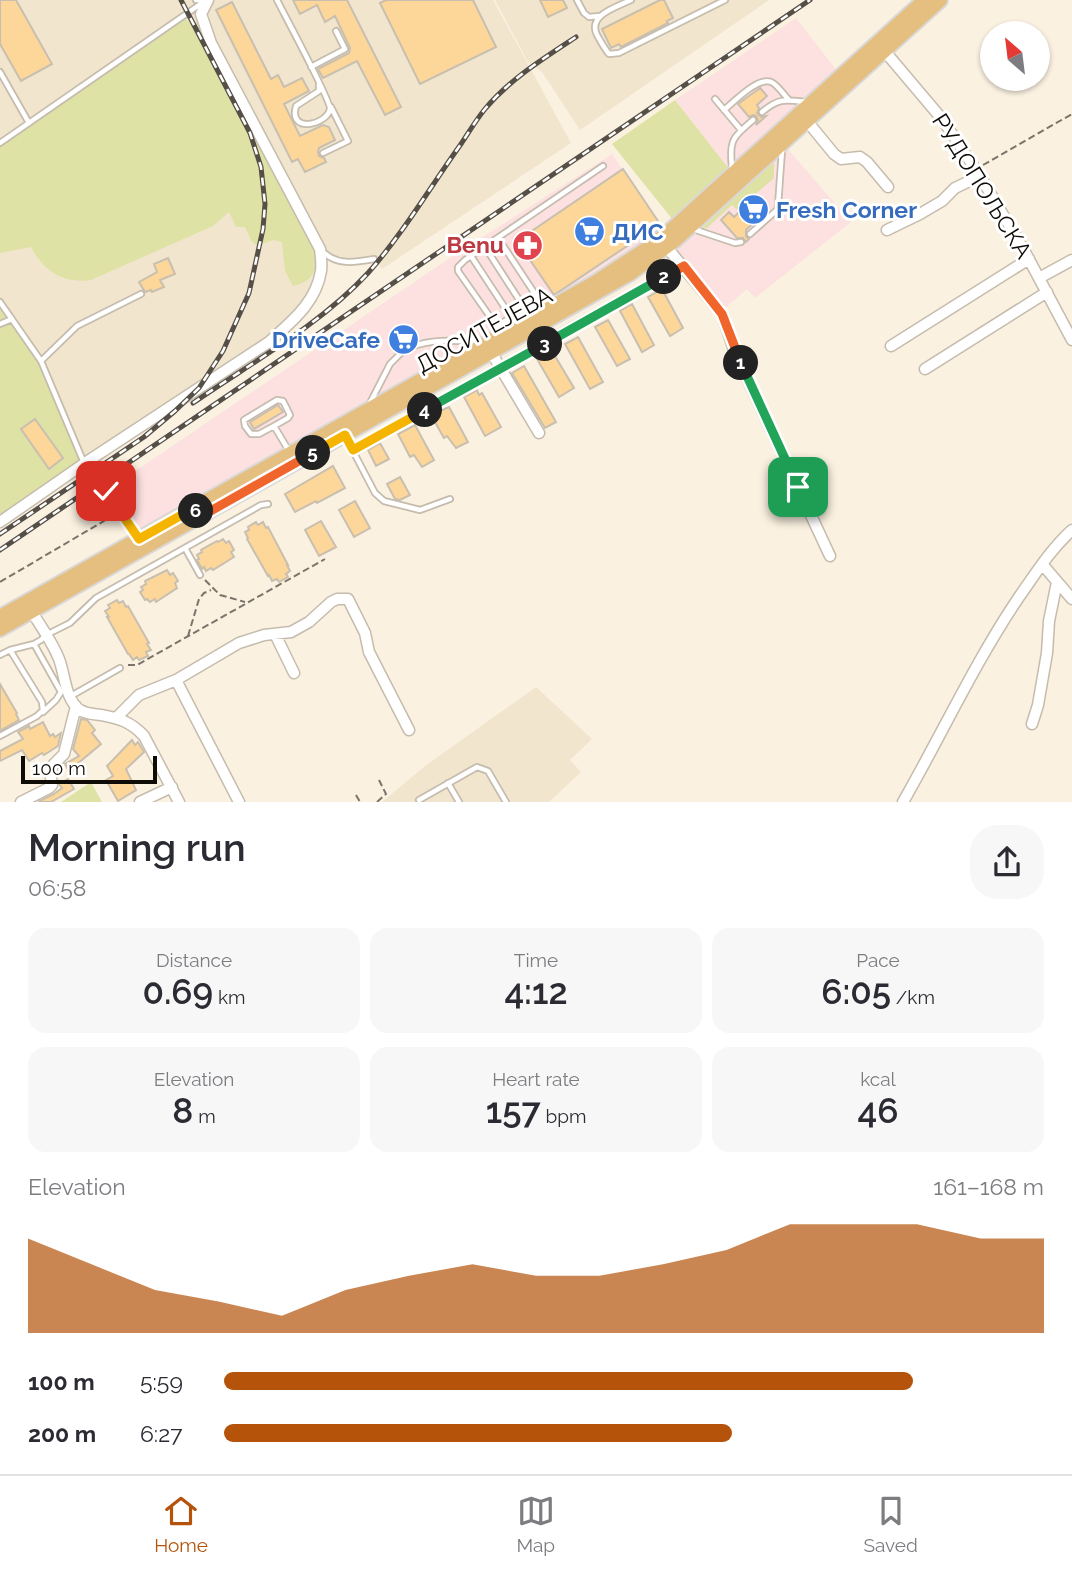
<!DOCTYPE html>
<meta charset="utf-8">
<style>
body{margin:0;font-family:Raleway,sans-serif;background:#f7f7f7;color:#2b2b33;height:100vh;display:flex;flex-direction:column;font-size:26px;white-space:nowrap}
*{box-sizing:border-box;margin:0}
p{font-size:23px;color:#7c7c81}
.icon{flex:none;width:38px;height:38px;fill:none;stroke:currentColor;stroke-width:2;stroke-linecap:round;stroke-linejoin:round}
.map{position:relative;height:802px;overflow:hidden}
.side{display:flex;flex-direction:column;background:#fff;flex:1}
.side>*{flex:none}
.needle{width:46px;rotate:332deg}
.tools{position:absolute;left:980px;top:21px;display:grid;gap:14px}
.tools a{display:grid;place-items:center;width:70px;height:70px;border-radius:50%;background:#fff;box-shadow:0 2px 5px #0004;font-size:35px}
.scale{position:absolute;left:21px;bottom:18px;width:136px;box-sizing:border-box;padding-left:7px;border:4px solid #0f0b07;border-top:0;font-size:19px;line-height:24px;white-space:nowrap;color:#0f0b07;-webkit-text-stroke:5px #fff;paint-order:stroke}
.pin{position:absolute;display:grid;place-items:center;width:60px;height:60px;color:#fff;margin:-30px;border-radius:14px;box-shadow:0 4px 10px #0006}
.km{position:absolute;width:35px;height:35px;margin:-18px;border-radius:50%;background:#222;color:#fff;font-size:19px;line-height:35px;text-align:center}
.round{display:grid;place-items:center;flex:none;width:74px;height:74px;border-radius:28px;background:#f7f7f7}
.head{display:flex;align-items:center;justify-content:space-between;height:119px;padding:0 28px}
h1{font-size:38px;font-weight:600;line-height:52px}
.metrics{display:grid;grid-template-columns:repeat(3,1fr);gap:10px;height:119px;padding:7px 28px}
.metrics div{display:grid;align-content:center;border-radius:18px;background:#f7f7f7;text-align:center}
.metrics b{font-size:35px;font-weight:600}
.metrics small{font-size:19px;font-weight:400}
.metrics p{font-size:19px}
.chart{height:196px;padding:14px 28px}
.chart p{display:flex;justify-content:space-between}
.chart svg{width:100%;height:126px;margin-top:7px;fill:#b45309;opacity:.7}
ul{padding:0 28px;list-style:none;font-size:23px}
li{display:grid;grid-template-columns:112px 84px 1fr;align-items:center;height:52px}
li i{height:18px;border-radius:9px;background:#b45309}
.dock{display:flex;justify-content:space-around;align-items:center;height:98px;border-top:2px solid #e1e1e2;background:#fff;font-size:19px;color:#7c7c81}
.dock a{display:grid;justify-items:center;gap:4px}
.dock .on{color:#b45309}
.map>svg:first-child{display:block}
</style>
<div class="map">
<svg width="1072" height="802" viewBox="0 0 1072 802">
<rect width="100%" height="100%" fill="#fbf1e1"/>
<path fill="#fce1e0" d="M796,18l45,58 -108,98 -58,-74z
M787,148l64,74 -96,76 -8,-9 -23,20 -50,-56z
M612,154l54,80 -527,305 -33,-48 338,-229z"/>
<path fill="#f2e5ce" d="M0,0h493l78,143 -189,126 -8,-10 -37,2 -16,-11 -5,40 -24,31 -292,201z
M495,0h274l-189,130 -38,-58 -14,-10z
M536,687l56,52 -22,21 11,12 -32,30h-167l43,-36z"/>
<path fill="#dee2a5" d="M181,19l18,4 121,226c-4,20 -5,32 -27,37l-8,-15 -3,-29 -8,-2 -17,5 -5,-3 -7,-15h-9l-7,-15 -16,14 -122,54c-27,4 -48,-9 -60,-33l-31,6v-110z
M675,100l58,74 -56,51 -65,-81z
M774,161v17l-37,32 -5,-5 -25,23 -6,1z
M0,302l41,59 44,102 -85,59z
M91,782l11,20h-41z"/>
<path fill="#fcd799" stroke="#c8bfb0" stroke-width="2" d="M0,0h16l36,64 -31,17 -21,-37z
M293,0h54l54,107 -16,8 -28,-54 -34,17 -5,-9 31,-16 1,-5 -15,-32 -10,6 -8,-17 -17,9z
M386,0h87l23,47 -76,37 -40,-81z
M540,0h23l4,8 -19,9z
M660,0h4l9,18 -6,3 1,2 -47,24 -2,-3 -8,4 -9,-19z
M232,2l39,77 7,-4 6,12 18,-9 7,13 -25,13 16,32 23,-11 6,2 6,13 -16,8 -1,4 1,4 5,2 2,4 -21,10 -7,-13 -6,3 -76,-152z
M760,88l7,8 -10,9 2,3 -2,5 4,4 5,-1 -10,9 2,-5 -2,-4 -3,-1 -4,2 -11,-13z
M623,169l37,55 -106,71 -37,-54z
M755,197l12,13 -21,20v6l3,3 -3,3 -3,-4h-6l-16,-18 8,-8 5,5z
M168,258l7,16 -15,6 4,7 -12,5 -1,-2 -6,2 -6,-10 18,-10 -3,-8z
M662,289l21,39 -13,8 -22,-39z
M632,304l22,41 -12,7 -22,-41z
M608,320l22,39 -13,7 -22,-39z
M578,337l25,45 -13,7 -25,-45z
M552,351l22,37 -15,9 -22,-38z
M524,366l32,56 -11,6 -33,-55z
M477,390l2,5 3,-2 19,34 -16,9 -21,-39z
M278,405l5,7 -29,17 -4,-7z
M449,407l19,35 -12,6 -9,-12 -3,2 -13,-23z
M35,419l28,39 -14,11 -28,-40z
M415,425l19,35 -12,7 -8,-12 -4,2 -12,-23z
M380,443l9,16 -13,7 -8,-16z
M333,466l12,22 -28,15 -1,-2 -21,11 -10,-18z
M400,477l10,18 -10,5 -5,-1 -8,-15z
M355,501l15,27 -16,9 -15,-27z
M321,521l15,26 -17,9 -14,-26z
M256,522l2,3 5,-3 3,6 2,-1 20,38h-1l3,6 -4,3 2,3 -9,5 -2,-3 -5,2 -3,-6 -1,1 -21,-37 1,-1 -3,-6 4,-2 -1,-3z
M223,539l3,4 3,-2 5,9 -3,2 3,5 -21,13 -2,-2 -5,3 -2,-4 -2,2 -5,-9 2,-1 -2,-4 5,-3 -1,-2 16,-9 1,1z
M167,570l3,5 3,-2 5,8 -3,2 2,5 -21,14 -1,-3 -5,3 -3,-3 -2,1 -5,-8 3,-2 -2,-3 5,-3 -1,-3z
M117,600l2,3 4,-2 3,6 2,-1 21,37 -2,1 4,6 -5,2 2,4 -9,4 -2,-3 -4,3 -4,-6h-1l-21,-37h2l-4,-6 5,-3 -2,-3z
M0,684l17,29 -1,1 3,6 -19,11z
M81,719l6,1 8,10 -3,3 9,11 -25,21 2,3 -8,5 -5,-9 14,-8 -6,-7z
M43,722l7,14 3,-2 2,3 6,-4 -3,13 -14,9 -2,-2 -13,8 -7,-11 -22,11v-10l23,-12 -5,-7 11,-6 1,3z
M132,740l3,5 3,-3 6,10 -18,17 10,21 -18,11 -12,-21 7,-4 -6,-10z
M68,779l6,10 -23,13h-13l16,-8 8,-6 -3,-4z"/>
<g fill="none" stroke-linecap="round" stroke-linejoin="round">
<defs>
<path id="lane" d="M196,0h5
M277,0c7,14 54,101 53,109 -3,16 -42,25 -34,-3l23,-15v-8
M577,0l7,13 5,4 10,-1
M631,0c-14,7 -44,15 -34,35 4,7 7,13 12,19l10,-1 106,-53
M311,67l34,-18 -9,-18
M0,72l29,51
M715,99l26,31
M724,110c10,-8 36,-36 49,-27 6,4 11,12 16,17
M762,112c18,-15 24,-12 45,-10
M0,143l205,-142
M323,153l25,-12 -17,-34
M732,170c-2,-30 -2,-30 21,-50
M693,229l42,14 6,-1
M750,234l27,-24 1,-4 4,-56
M485,247l40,62
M323,252c15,14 33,10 51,7
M471,256l40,61
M0,302l41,59 43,102
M0,324l12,-5
M497,326l42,-26 -41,-62
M500,331l-42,-60v-4l7,-7 138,-94
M411,347c23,-9 46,-6 69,-5
M41,361l36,-35 64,-32
M370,403l20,-39 13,-13
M274,426l14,-8 2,-3 -7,-14 -6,-1 -33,20 1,6 6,8h8l15,-8 15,25
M353,451l22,42 9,8 36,9 30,-11
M185,548l15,27
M34,644l27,48 -5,8 -13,12
M0,655l10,-5 24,-6 7,-4 5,-5 24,-12 26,-25 165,-93 7,-1
M71,696l49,-28
M0,736l37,-20 6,-6 -1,-8 -32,-52
M448,783l11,19
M419,800l58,-33 11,4 18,31"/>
<path id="street" d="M882,48l60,71 38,57 45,76 47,88
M807,121l27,33 7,5 19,-2 7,5 21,25
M887,230l33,-16 22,-13 13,-13 25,-12
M664,244l58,70 12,36 96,206
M1039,278l33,-18
M891,346l138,-87
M491,352l48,81
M925,369l122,-77
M342,429l11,21 331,-184
M0,522l85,-59 184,-121c22,-20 47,-39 52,-71 1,-7 0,-15 -1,-22l-109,-206 -10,-29 7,-14
M1042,564l30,35
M29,607c10,17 23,34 30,52 6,15 6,41 21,51 6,4 14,4 21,5 18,3 30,7 43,21l35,66
M275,634l19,39
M176,680l63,122
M116,718l23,-23 37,-15 63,-37 25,-8 27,-3 18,-10 22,-20 6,-3h11l17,34 4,19 40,78
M1032,724l6,-19 9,-52 2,-32 8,-39
M21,802l28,-14 3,-3 -2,-15 4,-6 10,-10 12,-48
M140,802l32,-15
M903,802c39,-68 72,-140 116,-205 17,-24 31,-47 53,-67"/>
<path id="primary" d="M0,617l596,-335 49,-32 24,-18 256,-232
M0,629l629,-355 46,-34 265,-240"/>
</defs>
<use href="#lane" stroke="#c5bcad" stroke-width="8"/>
<use href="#street" stroke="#c5bcad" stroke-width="13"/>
<use href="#primary" stroke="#d9d8d7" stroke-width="18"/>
<path stroke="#7b746b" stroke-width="2" stroke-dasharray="7 3.5" stroke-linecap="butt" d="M983,165l89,-51
M106,491l27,39
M205,580l15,15 25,7
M0,582l121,-71
M188,636l11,-37 5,-6 7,-3
M128,665h9l188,-106
M356,795l4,7
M377,802l9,-8 -7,-14"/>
<use href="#lane" stroke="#fff" stroke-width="4.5"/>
<use href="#street" stroke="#fff" stroke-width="10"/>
<use href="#primary" stroke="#e5bf80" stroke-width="14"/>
<defs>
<path id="rail" d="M193,403c58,-40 127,-78 175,-130 34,-38 63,-87 93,-129 8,-12 15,-24 24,-35 25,-30 59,-51 91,-72
M0,534l144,-97 31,-26 24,-23 24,-37 26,-58 14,-64 2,-25 -4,-37 -11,-34 -69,-133
M0,550l810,-550"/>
</defs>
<use href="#rail" stroke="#554f47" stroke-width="5"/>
<use href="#rail" stroke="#fff" stroke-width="2.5" stroke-dasharray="8" stroke-linecap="butt"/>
</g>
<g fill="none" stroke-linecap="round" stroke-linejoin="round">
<defs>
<path id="split-1" d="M741,363l57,124"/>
<path id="split-2" d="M664,277l20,-11 38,48 19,49"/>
<path id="split-3" d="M545,344l119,-67"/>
<path id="split-4" d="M425,410l120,-66"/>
<path id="split-5" d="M313,453l32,-18 8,15 72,-40"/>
<path id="split-6" d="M196,511l4,6 113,-64"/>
<path id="split-7" d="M106,491l33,48 55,-31 2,3"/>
</defs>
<use href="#split-1" stroke="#fff" stroke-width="14"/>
<use href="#split-2" stroke="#fff" stroke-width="14"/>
<use href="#split-3" stroke="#fff" stroke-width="14"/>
<use href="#split-4" stroke="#fff" stroke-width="14"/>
<use href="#split-5" stroke="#fff" stroke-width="14"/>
<use href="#split-6" stroke="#fff" stroke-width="14"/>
<use href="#split-7" stroke="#fff" stroke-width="14"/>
<use href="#split-1" stroke="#22a559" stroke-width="9"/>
<use href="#split-2" stroke="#f0652b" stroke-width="9"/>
<use href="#split-3" stroke="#22a559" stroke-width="9"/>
<use href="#split-4" stroke="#22a559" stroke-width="9"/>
<use href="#split-5" stroke="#f5b400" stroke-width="9"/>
<use href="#split-6" stroke="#f0652b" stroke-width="9"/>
<use href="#split-7" stroke="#f5b400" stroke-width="9"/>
</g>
<defs>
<symbol id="supermarket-disc" viewBox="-11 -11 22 22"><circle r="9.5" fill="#3f7fe0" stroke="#fff"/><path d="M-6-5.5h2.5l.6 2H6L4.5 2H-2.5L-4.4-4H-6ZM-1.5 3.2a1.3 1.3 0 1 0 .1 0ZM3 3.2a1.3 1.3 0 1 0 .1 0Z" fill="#fff"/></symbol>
<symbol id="pharmacy-disc" viewBox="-11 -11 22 22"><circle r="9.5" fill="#e0444e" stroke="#fff"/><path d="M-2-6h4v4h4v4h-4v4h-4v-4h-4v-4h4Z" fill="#fff"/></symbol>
</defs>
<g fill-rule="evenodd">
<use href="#supermarket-disc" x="736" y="192" width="35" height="35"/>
<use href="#supermarket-disc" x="572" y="214" width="35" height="35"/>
<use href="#pharmacy-disc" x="510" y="228" width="35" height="35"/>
<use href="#supermarket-disc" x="386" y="322" width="35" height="35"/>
</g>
<g text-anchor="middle" stroke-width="6" stroke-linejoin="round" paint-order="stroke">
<g font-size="23" fill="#0f0b07" stroke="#fff">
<text transform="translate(982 186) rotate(58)" y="8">РУДОПОЉСКА</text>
<text transform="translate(484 330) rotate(-29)" y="8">ДОСИТЕЈЕВА</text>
</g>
<g font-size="23" font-weight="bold" fill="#366cbe" stroke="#fff" text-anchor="start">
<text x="776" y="218">Fresh Corner</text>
<text x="612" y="240">ДИС</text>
<text x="380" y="348" text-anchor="end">DriveCafe</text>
</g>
<g font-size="23" font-weight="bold" fill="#be3a42" stroke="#fff" text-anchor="end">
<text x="504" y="253">Benu</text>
</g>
</g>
</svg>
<div class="tools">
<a><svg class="needle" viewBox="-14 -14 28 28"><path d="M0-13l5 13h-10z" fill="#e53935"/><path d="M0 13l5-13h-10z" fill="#7c7c81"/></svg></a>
</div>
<div class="scale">100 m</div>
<div class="pin" style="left:798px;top:487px;background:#1e9e55"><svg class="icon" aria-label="arrive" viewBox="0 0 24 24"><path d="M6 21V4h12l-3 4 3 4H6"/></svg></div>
<div class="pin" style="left:106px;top:491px;background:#d93025"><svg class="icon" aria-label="check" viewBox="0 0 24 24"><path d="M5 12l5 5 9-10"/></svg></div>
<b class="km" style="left:741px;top:363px">1</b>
<b class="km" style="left:664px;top:277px">2</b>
<b class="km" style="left:545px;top:344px">3</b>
<b class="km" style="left:425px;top:410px">4</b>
<b class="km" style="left:313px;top:453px">5</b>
<b class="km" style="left:196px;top:511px">6</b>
</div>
<section class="side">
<div class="head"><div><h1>Morning run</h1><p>06:58</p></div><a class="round"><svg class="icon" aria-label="share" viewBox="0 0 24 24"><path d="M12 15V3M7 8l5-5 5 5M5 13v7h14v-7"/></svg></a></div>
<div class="metrics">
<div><p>Distance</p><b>0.69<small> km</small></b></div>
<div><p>Time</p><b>4:12</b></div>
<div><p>Pace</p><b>6:05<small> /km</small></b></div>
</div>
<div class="metrics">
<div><p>Elevation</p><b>8<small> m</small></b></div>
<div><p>Heart rate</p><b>157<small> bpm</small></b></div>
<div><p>kcal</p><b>46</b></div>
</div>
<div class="chart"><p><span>Elevation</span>161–168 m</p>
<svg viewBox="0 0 160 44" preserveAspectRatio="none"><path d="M0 44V11L10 20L20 29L30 33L40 38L50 29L60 24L70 20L80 24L90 24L100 20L110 15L120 6L130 6L140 6L150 11L160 11V44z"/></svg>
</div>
<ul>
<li><b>100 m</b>5:59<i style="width:84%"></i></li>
<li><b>200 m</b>6:27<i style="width:62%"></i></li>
</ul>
</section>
<nav class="dock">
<a class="on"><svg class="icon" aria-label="home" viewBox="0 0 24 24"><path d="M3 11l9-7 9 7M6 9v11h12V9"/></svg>Home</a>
<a><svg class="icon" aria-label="map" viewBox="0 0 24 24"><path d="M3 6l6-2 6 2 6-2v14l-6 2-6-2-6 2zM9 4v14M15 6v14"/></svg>Map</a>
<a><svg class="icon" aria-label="saved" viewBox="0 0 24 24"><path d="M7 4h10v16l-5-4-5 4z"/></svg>Saved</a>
</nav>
